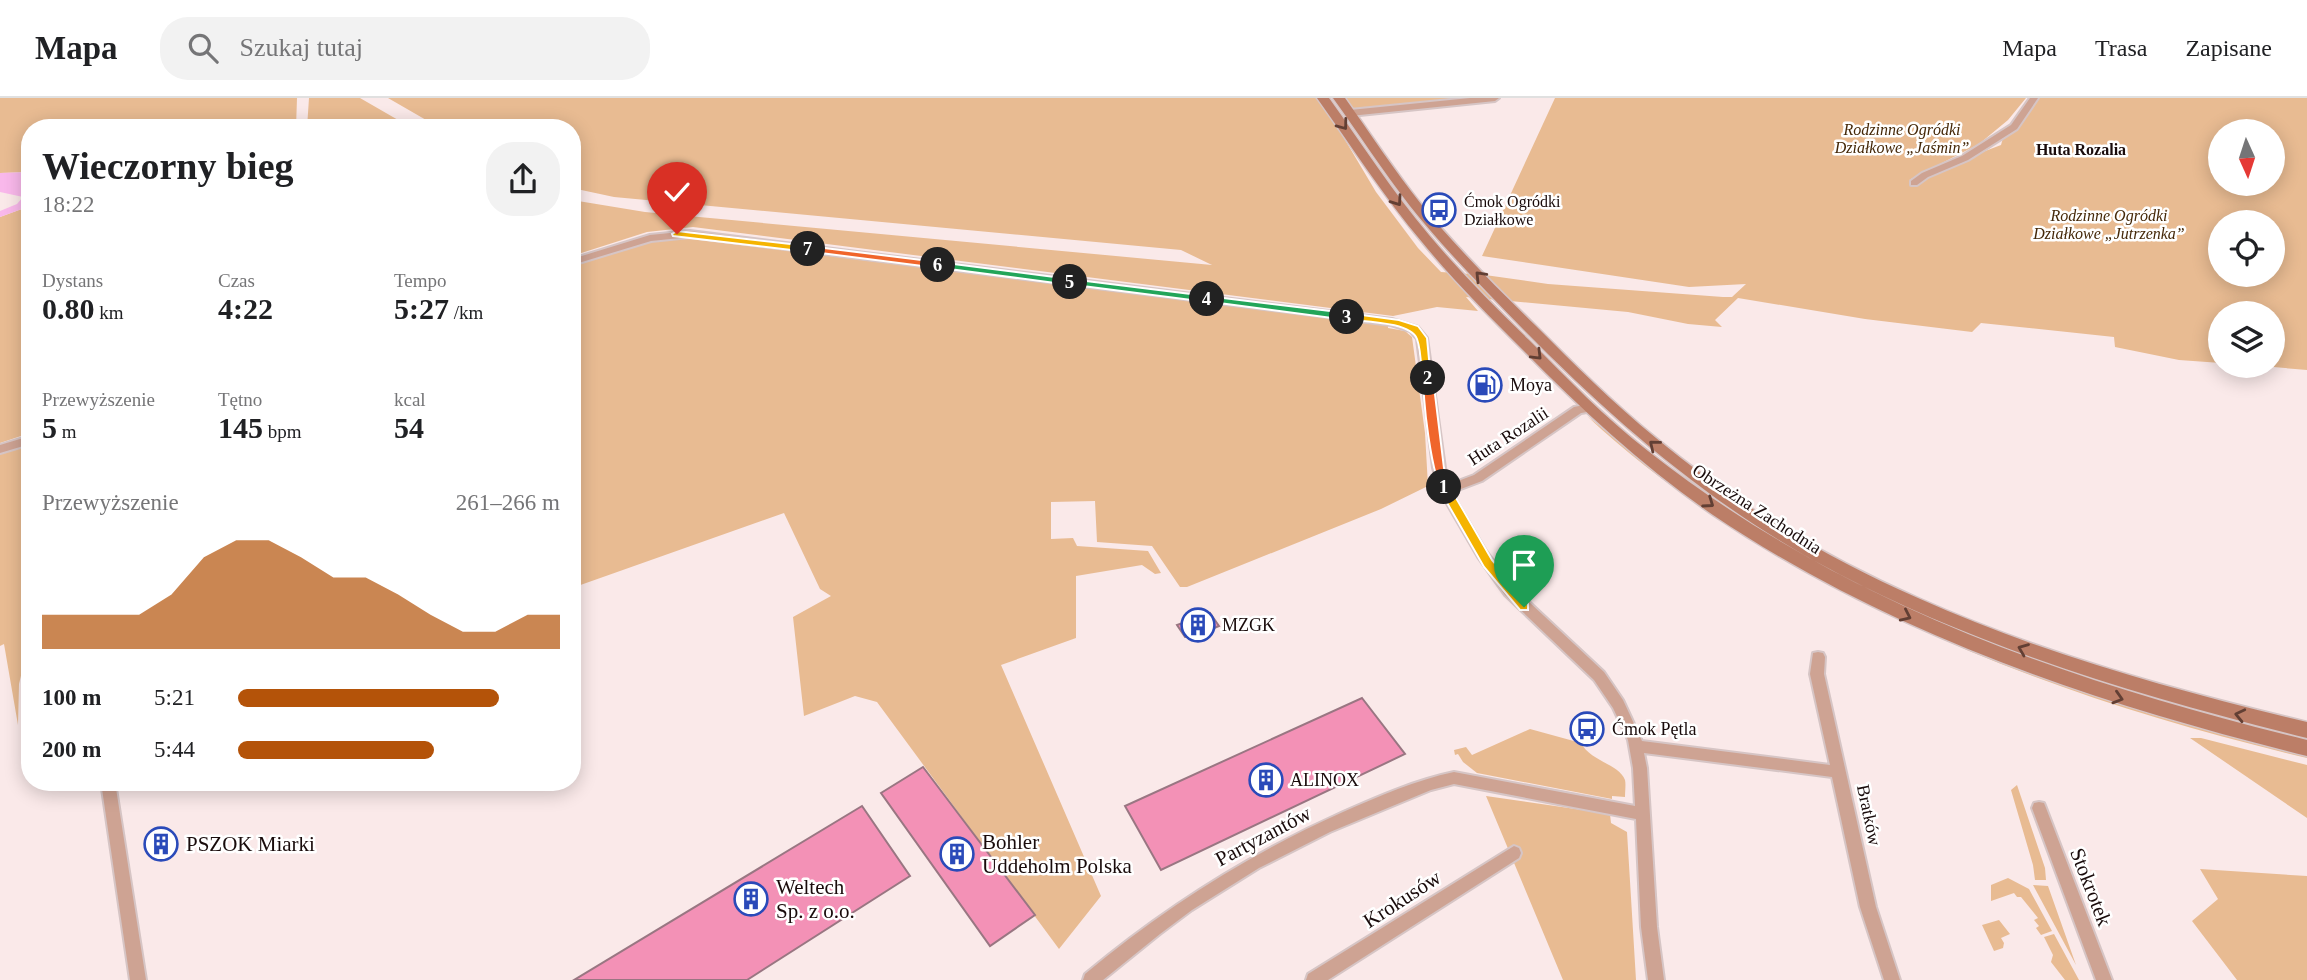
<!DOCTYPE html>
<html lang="pl">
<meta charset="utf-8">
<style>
body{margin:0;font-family:"Times New Roman",serif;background:#f2f2f2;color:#202124;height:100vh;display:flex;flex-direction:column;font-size:26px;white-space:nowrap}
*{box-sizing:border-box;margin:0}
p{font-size:23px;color:#757577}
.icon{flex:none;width:38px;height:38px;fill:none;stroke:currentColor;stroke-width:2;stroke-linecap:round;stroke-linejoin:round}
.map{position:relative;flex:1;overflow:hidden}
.sheet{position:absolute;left:21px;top:21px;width:560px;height:672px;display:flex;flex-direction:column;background:#fff;border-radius:28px;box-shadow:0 4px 18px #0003}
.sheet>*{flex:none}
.needle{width:46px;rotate:177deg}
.buttons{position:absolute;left:2208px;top:21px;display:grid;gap:14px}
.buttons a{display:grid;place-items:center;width:77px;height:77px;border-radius:50%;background:#fff;box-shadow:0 4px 18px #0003;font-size:35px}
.pin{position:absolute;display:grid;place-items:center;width:60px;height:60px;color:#fff;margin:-72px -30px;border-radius:50% 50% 50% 0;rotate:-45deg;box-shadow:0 0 7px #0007}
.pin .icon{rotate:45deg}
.km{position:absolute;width:35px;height:35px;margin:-18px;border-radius:50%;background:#222;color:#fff;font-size:19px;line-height:35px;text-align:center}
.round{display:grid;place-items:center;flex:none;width:74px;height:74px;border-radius:28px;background:#f2f2f2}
.summary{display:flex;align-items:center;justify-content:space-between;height:119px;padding:0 21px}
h1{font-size:38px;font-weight:600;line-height:52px}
.metrics{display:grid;grid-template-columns:repeat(3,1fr);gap:10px;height:119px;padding:7px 21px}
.metrics div{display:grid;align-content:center}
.metrics b{font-size:30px;font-weight:600}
.metrics small{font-size:19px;font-weight:400}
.metrics p{font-size:19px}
.chart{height:196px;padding:14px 21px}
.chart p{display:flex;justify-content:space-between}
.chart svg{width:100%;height:126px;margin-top:7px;fill:#b45309;opacity:.7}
ul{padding:0 21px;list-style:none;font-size:23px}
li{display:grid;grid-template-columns:112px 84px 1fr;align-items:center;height:52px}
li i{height:18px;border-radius:9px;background:#b45309}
header{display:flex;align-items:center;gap:42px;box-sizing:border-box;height:98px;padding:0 35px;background:#fff;border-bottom:2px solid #e0e0e0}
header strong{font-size:33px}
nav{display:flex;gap:38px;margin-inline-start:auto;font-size:24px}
.search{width:490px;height:63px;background:#f2f2f2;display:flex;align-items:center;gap:18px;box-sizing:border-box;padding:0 24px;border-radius:28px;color:#757577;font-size:26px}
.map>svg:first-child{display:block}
</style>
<header>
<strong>Mapa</strong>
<div class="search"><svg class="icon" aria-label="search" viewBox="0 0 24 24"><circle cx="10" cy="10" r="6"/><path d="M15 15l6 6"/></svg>Szukaj tutaj</div>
<nav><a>Mapa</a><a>Trasa</a><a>Zapisane</a></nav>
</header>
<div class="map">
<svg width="2307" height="882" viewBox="0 0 2307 882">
<rect width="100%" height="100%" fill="#fae9e9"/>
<path fill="#e8bb92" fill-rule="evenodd" d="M0,0h297l-1,30h-266v44l-30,1z
M309,0h51l52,30h-105z
M388,0h928l19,25 41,69 42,56 23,24 44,3 63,9 175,13h9l14,-13 -57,3 -207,-31 73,-158h471l-18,22 -29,24 -70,36 92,-35 2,-7 14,-11 20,-29h270v272l-45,-4h11v-53h-52v50l-42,-3 -64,-13 -1,-10 -133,-14 -9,9 -107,-13 -127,-21 -23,22 7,7 -34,-3 -60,-12 -162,-15 12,14 -41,-4 -44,9 -700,-89 -46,5 -75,24v-56l73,12 567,53 -31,-15 -567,-53 -42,-9v-60h-132zM2221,33h52v53h-52zM2221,124h52v53h-52z
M1343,0h129l-119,12z
M30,108v227l-30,10v-226z
M676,139l712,88v3l17,3 7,6 13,96 3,53 -47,23 -194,78h-7l-28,-41 -55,-4 -2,-41 -44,1v37l22,-1 4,8 71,5 13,22 -6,1 -13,-9 -66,11v62l-75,27 100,231 -42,53 -182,-247 -22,-6 -51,20 -11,-99 38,-21 -11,-7 -36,-76 -212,75v-323l68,-22z
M1587,318l44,35 308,185 89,37 78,27 75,23 126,31v4c-190,-45 -364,-105 -532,-205 -67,-40 -131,-83 -188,-137z
M30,345v195l-11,46 -1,41 -14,-81 -4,2v-193z
M1530,631l51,14c9,18 38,21 44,37 1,4 0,12 0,17l-13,-1v3l-135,-26 -14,-11 -5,-8 -3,1 -1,-5 12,-3 6,8z
M2190,640h11l106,27v53z
M2017,687l28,83 1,12h-11l-2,-15 -22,-75z
M1486,698l124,18 1,9 16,9 9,148h-73z
M2200,771l107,7v104h-70l-45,-59 26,-22z
M2008,780l21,11 23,42 -11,4 -5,-7 3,-2 -5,-6 4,-2 -17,-21h-4l-3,-4 -23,8v-16z
M2033,787l15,1 28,79z
M1999,822l11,14 -9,4 3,5 -1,5 -9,3 -12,-26z
M2054,836l25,46h-14l-14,-18 2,-7 -9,-18z"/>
<path fill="#f9b8eb" d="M30,74v34l-30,11v-6l17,-7 6,-7 -23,-5v-19z"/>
<path fill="#f391b6" stroke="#997682" stroke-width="2" d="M1480,277l21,11 -11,10 -20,-12z
M1210,515l9,13 -19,8 -15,3 -8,-12z
M1362,600l43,56 -244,116 -36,-64z
M923,669l112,148 -45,31 -109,-153z
M862,708l48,70 -163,104h-173z"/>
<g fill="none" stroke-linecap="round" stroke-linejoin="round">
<defs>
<path id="street" d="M1470,0h29l-4,3 -145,15 -4,-3 4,-3z
M2030,0h8l-21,31 -49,31 -40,17 -11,8h-6v-4l11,-8 40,-17 49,-31z
M690,133l702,88 26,8 9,11 18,130 5,16 24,-9 100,-68 15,-3 4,1 2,3 -2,3 -12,2 -99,68 -29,11 3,8 30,51 27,36 91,85 19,28 19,41 188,24 -20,-91 3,-21 5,-1 5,1 2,4 -1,17 52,233 24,73h-16l-24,-73 -28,-130 -188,-24 3,15 10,159 7,53h-16l-7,-53 -5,-108 -182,-35 -23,6 -101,42 -71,36 -67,42 -32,24 -57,46h-20l2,-6c79,-66 164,-120 258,-162 36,-16 73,-32 111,-40l181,34 -2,-38 -5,-28 -15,-32 -19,-28 -89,-85 -27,-38 -39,-67 -6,-22 -16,-129 -7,-8 -19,-6 -701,-88 -39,4 -79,24v-6l78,-24z
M30,338v8l-30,9v-8z
M101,684h14l31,198h-16z
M2039,704l5,1 2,5 66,172h-16l-64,-172 2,-5z
M1514,748l5,2 2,5 -2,5 -191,122h-22l2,-6z"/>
<path id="secondary" d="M1317,0h12c33,46 63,93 100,137 31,37 65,71 100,105 38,38 76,78 119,111 195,153 421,231 659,289v16c-209,-52 -414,-120 -594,-241 -70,-48 -131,-105 -190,-165 -35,-35 -70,-70 -101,-108 -38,-45 -70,-95 -105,-144z
M1333,0h12c25,35 49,72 76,106 35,43 74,82 114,121 39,39 78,78 121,113 78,65 169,119 262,160 125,56 256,92 389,124v16c-164,-41 -326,-89 -476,-168 -118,-63 -213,-145 -307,-240 -39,-40 -79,-80 -114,-124 -27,-35 -51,-72 -77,-108z"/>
</defs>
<use href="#street" stroke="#d6c5c5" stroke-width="4"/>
<use href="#secondary" stroke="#d6c5c5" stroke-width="3"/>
<use href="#street" fill="#cea393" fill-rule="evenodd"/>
<use href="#secondary" fill="#bc7e67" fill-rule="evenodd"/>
</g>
<defs><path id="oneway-chevron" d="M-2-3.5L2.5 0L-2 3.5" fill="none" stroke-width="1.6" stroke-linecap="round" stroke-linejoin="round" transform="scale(1.75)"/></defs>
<g stroke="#623f34">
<use href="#oneway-chevron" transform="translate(1343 27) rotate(53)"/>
<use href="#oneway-chevron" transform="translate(1397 103) rotate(55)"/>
<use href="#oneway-chevron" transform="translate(1480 178) rotate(-134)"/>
<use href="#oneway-chevron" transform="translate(1537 257) rotate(45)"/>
<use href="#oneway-chevron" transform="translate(1654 347) rotate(-141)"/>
<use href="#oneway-chevron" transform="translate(1709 405) rotate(35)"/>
<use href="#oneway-chevron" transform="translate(1906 518) rotate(25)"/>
<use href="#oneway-chevron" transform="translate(2023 551) rotate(-158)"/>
<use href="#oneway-chevron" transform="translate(2118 600) rotate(17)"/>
<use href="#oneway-chevron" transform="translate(2240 617) rotate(-167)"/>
</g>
<path fill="#f5b400" stroke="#fff" stroke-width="2" d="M1444,385l4,1 44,76 36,43v7h-8l-36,-43 -46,-80z"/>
<path fill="#f0652b" stroke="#fff" stroke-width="2" d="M1424,278l9,2 11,90 5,19 -5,4c-12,-7 -23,-100 -20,-115z"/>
<path fill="#f5b400" stroke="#fff" stroke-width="2" d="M1347,215l52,7 19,6 9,12 4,42 -9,-2c-1,-12 -1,-28 -5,-39 -7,-18 -56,-17 -73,-20v-5z"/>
<path fill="#22a559" stroke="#fff" stroke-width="2" d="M1207,198l140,17 5,4 -5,3 -143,-19v-4z"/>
<path fill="#22a559" stroke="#fff" stroke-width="2" d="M1070,181l137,17 5,3 -5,3 -140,-18 -1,-2z"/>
<path fill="#22a559" stroke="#fff" stroke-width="2" d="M938,164l132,17 5,3 -5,3 -136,-18 -1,-2z"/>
<path fill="#f0652b" stroke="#fff" stroke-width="2" d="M808,148l130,16 4,3 -4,3 -133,-17 -1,-2z"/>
<path fill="#f5b400" stroke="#fff" stroke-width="2" d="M677,133l131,15 5,3 -5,3 -135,-16 -1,-2z"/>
<defs>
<symbol id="bus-ring" viewBox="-11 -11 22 22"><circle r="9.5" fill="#fff" stroke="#2a4ab9" stroke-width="1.5"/><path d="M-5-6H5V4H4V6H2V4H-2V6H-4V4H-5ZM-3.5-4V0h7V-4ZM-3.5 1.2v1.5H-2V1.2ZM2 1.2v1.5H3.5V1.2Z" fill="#2a4ab9"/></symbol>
<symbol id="fuel-ring" viewBox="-11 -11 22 22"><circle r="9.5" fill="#fff" stroke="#2a4ab9" stroke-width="1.5"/><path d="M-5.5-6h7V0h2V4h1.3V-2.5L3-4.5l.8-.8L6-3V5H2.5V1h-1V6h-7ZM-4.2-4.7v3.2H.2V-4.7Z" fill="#2a4ab9"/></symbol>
<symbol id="building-ring" viewBox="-11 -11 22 22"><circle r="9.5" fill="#fff" stroke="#2a4ab9" stroke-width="1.5"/><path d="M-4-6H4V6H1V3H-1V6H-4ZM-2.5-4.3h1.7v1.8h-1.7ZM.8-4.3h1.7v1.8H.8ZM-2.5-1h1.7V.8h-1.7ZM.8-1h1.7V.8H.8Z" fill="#2a4ab9"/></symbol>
</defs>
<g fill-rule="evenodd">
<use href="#bus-ring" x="1420" y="93" width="38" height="38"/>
<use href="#fuel-ring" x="1466" y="268" width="38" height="38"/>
<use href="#building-ring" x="1179" y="508" width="38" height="38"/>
<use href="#bus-ring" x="1568" y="612" width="38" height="38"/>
<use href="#building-ring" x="1247" y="663" width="38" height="38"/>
<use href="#building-ring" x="142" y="727" width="38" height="38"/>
<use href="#building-ring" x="938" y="737" width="38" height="38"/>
<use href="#building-ring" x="732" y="782" width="38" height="38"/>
</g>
<g text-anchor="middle" stroke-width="5" stroke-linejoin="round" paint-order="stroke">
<g font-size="16" font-style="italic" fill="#442707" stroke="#fff">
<text x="1902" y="37">Rodzinne Ogródki<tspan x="1902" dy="18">Działkowe „Jaśmin”</tspan></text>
<text x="2109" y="123">Rodzinne Ogródki<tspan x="2109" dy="18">Działkowe „Jutrzenka”</tspan></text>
</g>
<g font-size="16" font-weight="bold" fill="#190b0b" stroke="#fff">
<text x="2081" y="57">Huta Rozalia</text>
</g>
<g font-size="16" fill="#190b0b" stroke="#fff" text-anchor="start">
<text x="1464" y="109">Ćmok Ogródki<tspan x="1464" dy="18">Działkowe</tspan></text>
</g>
<g font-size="18" fill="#190b0b" stroke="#fff" text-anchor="start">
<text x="1510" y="293">Moya</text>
<text x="1222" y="533">MZGK</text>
<text x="1612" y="637">Ćmok Pętla</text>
<text x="1290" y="688">ALINOX</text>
</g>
<g font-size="18" fill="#190b0b" stroke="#fff">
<text transform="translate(1508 338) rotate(-33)" y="6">Huta Rozalii</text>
<text transform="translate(1757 411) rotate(33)" y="6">Obrzeżna Zachodnia</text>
<text transform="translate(1869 717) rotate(78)" y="6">Bratków</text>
</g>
<g font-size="21" fill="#190b0b" stroke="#fff">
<text transform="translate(1263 738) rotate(-28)" y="7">Partyzantów</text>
<text transform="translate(2091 789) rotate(69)" y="7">Stokrotek</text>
<text transform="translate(1402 801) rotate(-33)" y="7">Krokusów</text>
</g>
<g font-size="21" fill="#190b0b" stroke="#fff" text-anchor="start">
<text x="982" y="751">Bohler<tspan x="982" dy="24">Uddeholm Polska</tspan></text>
<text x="186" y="753">PSZOK Miarki</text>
<text x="776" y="796">Weltech<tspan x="776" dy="24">Sp. z o.o.</tspan></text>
</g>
</g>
</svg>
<div class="buttons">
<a><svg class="needle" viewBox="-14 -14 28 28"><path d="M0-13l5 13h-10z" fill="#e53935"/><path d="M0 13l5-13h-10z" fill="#757577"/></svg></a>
<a><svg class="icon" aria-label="locate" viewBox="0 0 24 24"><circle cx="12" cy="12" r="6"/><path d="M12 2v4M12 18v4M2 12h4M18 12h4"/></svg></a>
<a><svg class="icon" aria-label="layers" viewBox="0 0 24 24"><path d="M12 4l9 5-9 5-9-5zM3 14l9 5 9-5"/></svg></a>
</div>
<div class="pin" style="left:1524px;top:509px;background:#1e9e55"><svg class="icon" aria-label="arrive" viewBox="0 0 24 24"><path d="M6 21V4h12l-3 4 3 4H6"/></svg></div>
<div class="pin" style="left:677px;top:136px;background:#d93025"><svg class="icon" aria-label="check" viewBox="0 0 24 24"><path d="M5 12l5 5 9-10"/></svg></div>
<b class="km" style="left:1444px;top:389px">1</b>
<b class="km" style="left:1428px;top:280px">2</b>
<b class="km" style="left:1347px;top:219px">3</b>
<b class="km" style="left:1207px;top:201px">4</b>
<b class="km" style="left:1070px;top:184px">5</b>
<b class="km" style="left:938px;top:167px">6</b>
<b class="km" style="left:808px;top:151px">7</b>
<section class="sheet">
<div class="summary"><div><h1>Wieczorny bieg</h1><p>18:22</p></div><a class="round"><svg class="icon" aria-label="share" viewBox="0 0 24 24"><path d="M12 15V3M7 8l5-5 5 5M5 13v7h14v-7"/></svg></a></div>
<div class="metrics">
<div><p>Dystans</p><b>0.80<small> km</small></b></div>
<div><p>Czas</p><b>4:22</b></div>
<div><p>Tempo</p><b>5:27<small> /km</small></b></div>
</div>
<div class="metrics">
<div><p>Przewyższenie</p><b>5<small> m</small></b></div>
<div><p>Tętno</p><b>145<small> bpm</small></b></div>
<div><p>kcal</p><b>54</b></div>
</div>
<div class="chart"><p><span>Przewyższenie</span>261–266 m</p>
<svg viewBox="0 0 160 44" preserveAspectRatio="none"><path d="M0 44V32L10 32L20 32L30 32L40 25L50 12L60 6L70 6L80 12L90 19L100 19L110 25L120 32L130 38L140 38L150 32L160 32V44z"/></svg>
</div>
<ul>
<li><b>100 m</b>5:21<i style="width:81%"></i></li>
<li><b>200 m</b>5:44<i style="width:61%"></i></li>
</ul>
</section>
</div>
